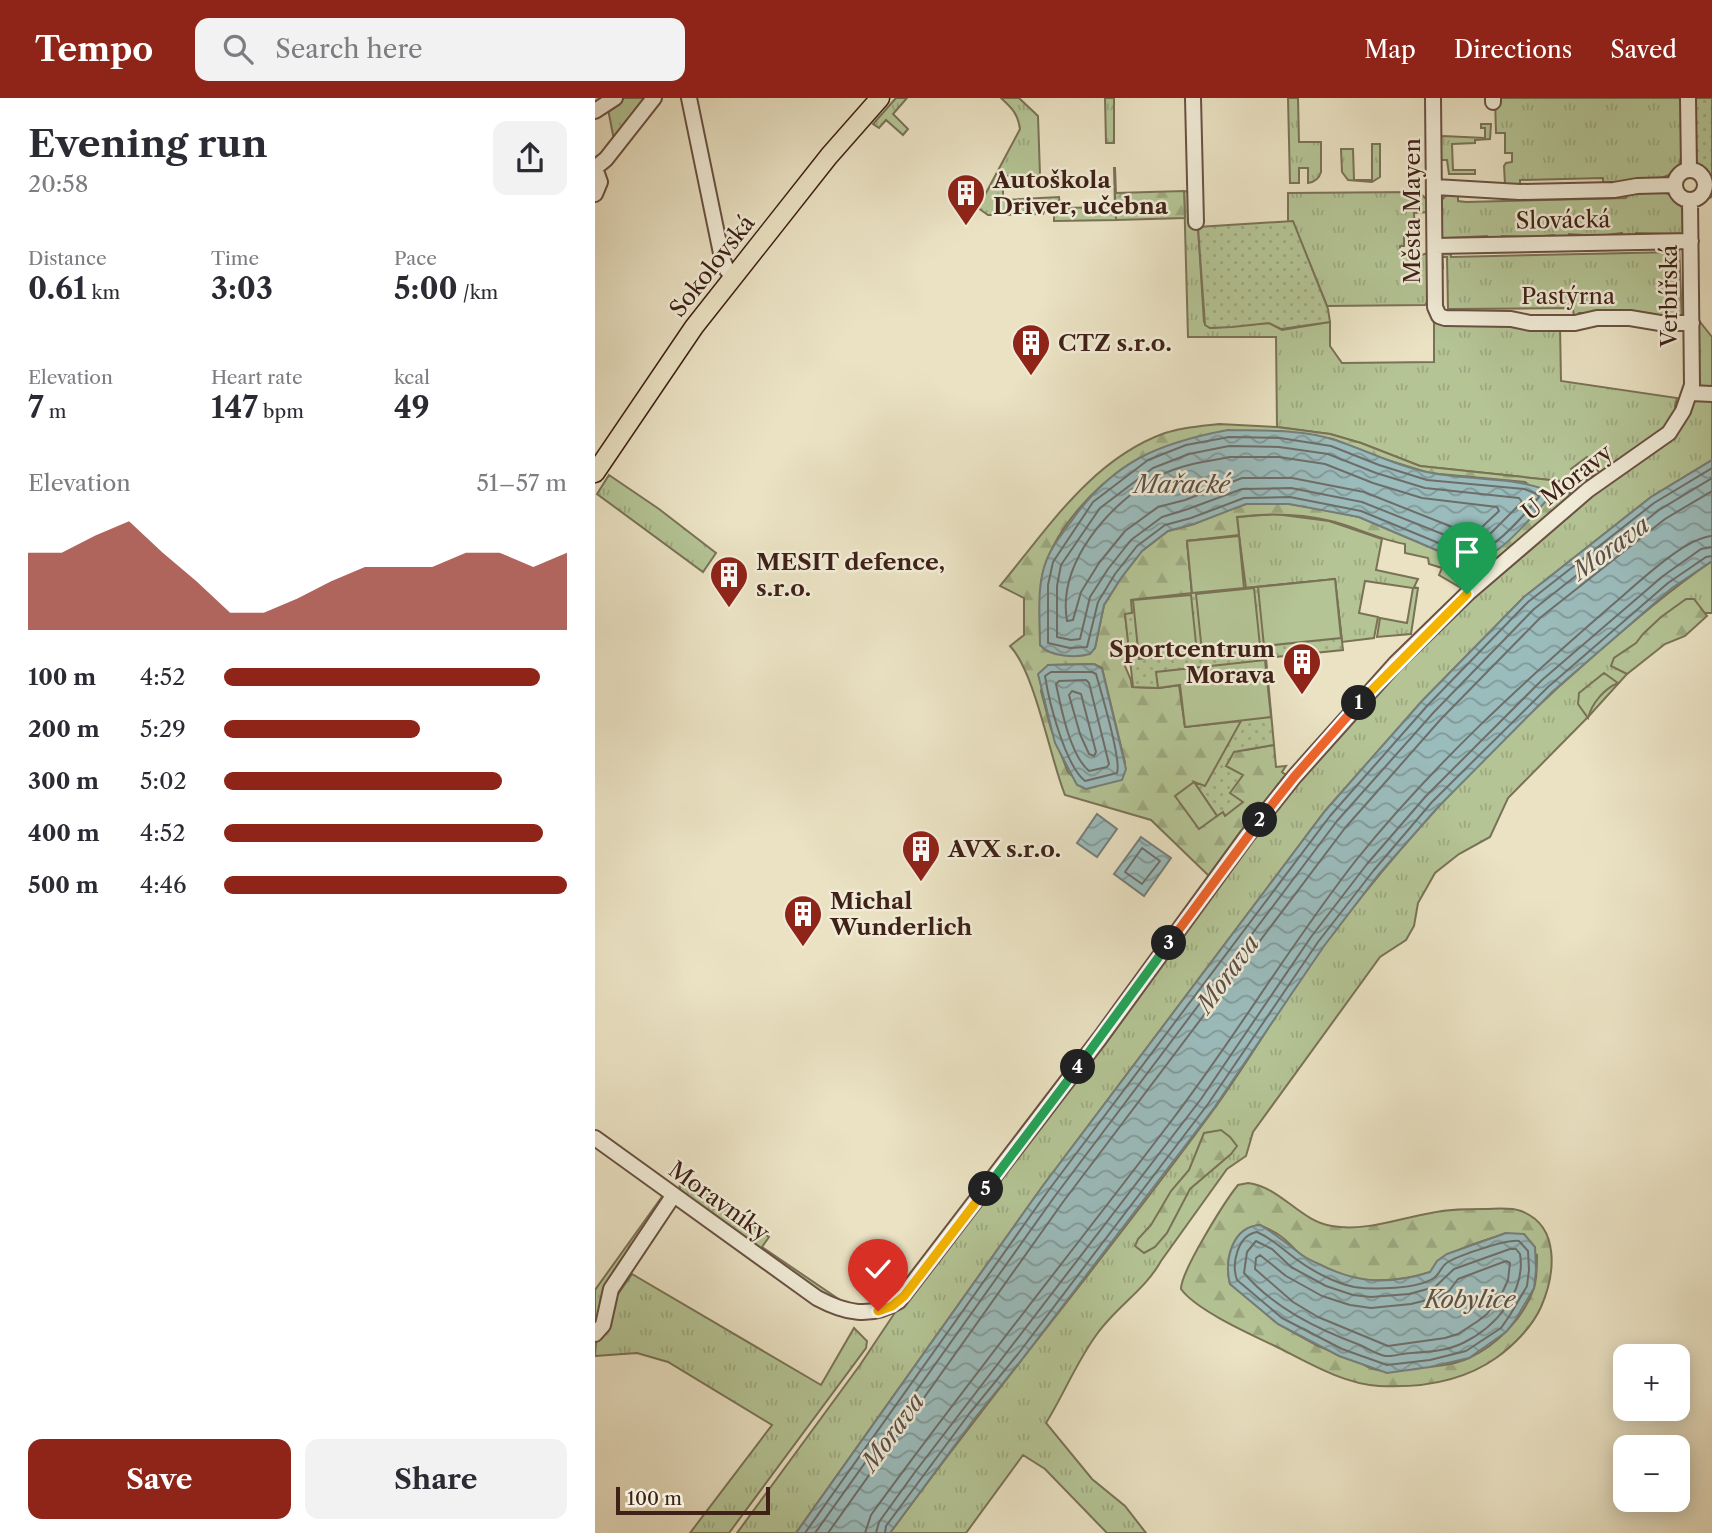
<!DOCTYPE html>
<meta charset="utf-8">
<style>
body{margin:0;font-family:"Libre Caslon Text",serif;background:#f2f2f3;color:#2b2b33;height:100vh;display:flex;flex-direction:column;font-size:26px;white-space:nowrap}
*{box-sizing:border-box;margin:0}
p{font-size:23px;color:#7c7c81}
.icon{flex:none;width:38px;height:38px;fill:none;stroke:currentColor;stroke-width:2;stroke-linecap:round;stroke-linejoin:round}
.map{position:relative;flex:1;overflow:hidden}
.sheet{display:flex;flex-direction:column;background:#fff;width:595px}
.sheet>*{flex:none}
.controls{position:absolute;left:1018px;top:1246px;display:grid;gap:14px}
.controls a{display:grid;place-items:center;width:77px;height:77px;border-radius:14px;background:#fff;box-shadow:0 4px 18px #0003;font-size:35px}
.scale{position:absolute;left:21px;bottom:18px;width:154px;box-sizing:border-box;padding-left:7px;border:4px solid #3f2117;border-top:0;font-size:19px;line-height:24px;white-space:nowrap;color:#3f2117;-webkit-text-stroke:5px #f1ecd8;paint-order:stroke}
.pin{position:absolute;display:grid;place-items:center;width:60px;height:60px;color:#fff;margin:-72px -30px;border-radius:50% 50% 50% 0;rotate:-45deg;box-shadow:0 0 7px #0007}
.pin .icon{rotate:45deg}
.km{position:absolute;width:35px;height:35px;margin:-18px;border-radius:50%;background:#222;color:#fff;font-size:19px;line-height:35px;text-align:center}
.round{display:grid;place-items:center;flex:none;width:74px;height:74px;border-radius:14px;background:#f2f2f3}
.head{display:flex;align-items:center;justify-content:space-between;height:119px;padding:0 28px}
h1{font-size:38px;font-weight:700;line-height:52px}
.metrics{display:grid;grid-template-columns:repeat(3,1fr);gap:10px;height:119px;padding:7px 28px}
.metrics div{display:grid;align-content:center}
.metrics b{font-size:30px;font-weight:700}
.metrics small{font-size:19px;font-weight:400}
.metrics p{font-size:19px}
.chart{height:196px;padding:14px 28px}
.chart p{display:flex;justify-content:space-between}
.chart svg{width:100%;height:126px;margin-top:7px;fill:#8f2418;opacity:.7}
.action{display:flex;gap:14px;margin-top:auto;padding:14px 28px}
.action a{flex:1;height:80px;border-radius:14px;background:#8f2418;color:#fff;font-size:28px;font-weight:700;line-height:80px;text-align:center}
.action a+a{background:#f2f2f3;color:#2b2b33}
ul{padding:0 28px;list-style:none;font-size:23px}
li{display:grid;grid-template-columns:112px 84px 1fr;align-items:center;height:52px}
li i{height:18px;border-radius:9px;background:#8f2418}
header{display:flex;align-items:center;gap:42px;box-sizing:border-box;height:98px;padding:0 35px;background:#8f2418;color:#fff}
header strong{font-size:33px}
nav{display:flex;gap:38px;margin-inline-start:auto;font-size:24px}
.search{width:490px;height:63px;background:#f2f2f3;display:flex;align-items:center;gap:18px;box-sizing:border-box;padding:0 24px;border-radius:14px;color:#7c7c81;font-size:26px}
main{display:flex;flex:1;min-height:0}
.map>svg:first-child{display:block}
</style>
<header>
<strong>Tempo</strong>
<div class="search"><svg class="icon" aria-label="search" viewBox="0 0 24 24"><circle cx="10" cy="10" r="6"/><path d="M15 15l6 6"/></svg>Search here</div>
<nav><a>Map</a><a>Directions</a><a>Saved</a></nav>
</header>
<main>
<section class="sheet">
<div class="head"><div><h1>Evening run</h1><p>20:58</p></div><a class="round"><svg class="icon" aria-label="share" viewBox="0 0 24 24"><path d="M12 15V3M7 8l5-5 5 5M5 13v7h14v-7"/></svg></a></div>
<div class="metrics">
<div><p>Distance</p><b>0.61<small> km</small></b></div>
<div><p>Time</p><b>3:03</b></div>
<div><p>Pace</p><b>5:00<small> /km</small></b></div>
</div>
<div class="metrics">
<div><p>Elevation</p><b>7<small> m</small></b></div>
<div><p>Heart rate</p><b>147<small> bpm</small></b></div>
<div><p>kcal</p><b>49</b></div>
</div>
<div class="chart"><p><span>Elevation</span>51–57 m</p>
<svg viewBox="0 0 160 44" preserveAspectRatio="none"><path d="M0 44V17L10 17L20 11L30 6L40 17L50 27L60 38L70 38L80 33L90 27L100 22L110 22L120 22L130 17L140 17L150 22L160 17V44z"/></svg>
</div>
<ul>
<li><b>100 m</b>4:52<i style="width:92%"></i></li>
<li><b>200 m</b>5:29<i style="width:57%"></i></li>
<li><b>300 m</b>5:02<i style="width:81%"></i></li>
<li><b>400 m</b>4:52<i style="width:93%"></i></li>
<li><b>500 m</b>4:46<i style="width:100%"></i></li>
</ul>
<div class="action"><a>Save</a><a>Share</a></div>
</section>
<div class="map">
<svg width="1117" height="1435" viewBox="0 0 1117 1435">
<defs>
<pattern id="grass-tufts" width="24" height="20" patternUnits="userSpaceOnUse" patternTransform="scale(1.75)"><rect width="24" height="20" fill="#b4c495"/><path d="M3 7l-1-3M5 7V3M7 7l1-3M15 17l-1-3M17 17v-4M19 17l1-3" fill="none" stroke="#9ca880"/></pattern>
<pattern id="forest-firs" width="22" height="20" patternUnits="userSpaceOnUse" patternTransform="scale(1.75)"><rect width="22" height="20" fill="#b4c495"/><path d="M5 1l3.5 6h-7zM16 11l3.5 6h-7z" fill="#9ca880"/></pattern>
<pattern id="park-dots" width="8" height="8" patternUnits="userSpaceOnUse" patternTransform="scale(1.75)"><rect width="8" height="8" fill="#b4c495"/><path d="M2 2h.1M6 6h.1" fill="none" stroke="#9ca880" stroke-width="1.8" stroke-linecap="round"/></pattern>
<pattern id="water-waves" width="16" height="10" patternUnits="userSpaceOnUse" patternTransform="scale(1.75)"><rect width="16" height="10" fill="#9bbcbc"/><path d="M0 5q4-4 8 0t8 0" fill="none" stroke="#809898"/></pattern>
</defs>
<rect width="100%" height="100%" fill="#eae2c3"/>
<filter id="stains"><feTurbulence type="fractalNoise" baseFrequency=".00286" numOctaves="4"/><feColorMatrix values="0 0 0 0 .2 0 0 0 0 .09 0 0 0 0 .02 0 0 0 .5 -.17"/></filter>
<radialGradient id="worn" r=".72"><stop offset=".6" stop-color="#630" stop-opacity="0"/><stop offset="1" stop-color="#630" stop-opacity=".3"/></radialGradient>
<path fill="url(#grass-tufts)" stroke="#7a7256" stroke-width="2" d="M25,0h29l-35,42 -6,-31z
M301,0h11l-14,16 15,15 -5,6 -17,-15 -7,8 -6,-4z
M406,0h18l19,18 2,59 -37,1v24l56,-3 1,11 55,-1 -1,-39h1l2,52 -63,1v-11h-9l-2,4 -55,1 -10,-7 42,-79c-2,-15 -8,-21 -19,-31z
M510,0h9v45h-8z
M693,0h10l1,44h22v30c-2,7 -6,10 -13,11v-15h-9v15h-9z
M900,0h188c0,77 9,82 -73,84l-2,4h-5v-8l-83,2v8l-15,-4 -1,-18 2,-3 6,-1v-9h-7v-20h-9z
M886,26h10l-1,15 -15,1v3l-23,1 1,26h22v4h-26l-2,-14h-8v-21l4,-3 42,2v-10h-4z
M777,46h8v33l-8,5 -24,-2 -6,-8 -1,-23h12l1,31h18z
M589,93l5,1 1,34 8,1 6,95 6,6 59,-5 13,7 48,-8v24l12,17 92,-1v-41h76l50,5 1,55 116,17 -2,9 3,4 -12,20 -61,42 -6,-1 -12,-15 -16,12 11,14 12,-8 -1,5 -13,7 -8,-9 -12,3 -140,-15 -59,-23 -31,-9 -53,-7 -1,-90h-88z
M1042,93c36,0 50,3 47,44l-7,1 -1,-2 -40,-1v3h-14v-3l-23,3 -30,-2v3h-14l-1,-2 -22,2 -30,-1v2h-14l-1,-2 -39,2 -1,3h-5l-2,-4v-35l8,-9 10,-1v9l8,1 160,-4 1,-3 8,-1z
M820,94c11,3 13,9 14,20l-15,1 1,23 -11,1v9h-4v9h22l8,-3 1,45 -6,8 -98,1 -34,-84h-5v-29z
M1084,146l3,77 -6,-5h-31l-1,-3h-65l-1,6h-4l-1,-11 -125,1 -1,-52h-5l1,11h-2l-1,-15 10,-4 1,8 224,-5 1,-6z
M1102,220l15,19v53l-10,-1 -5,-10z
M1117,301v61l-61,37 -127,100 -102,104 -97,110 -283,376 -246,346h-59l123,-168 38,-57 360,-482 104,-122 147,-146 163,-124 23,-33z
M14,377l50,34 57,44 -13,19 -106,-78z
M680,416l54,7 53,18 -6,31 42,9 -4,8 4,1 -7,46 -34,3 3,-19 27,5 6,-35 -48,-7 -6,32 19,4 -4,21 -32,4 -7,-63 -90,9 -8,-71z
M1117,463v52h-28l-60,51 3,10 -39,43 -80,81 -18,39 -31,17 -24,19 -17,30 -4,23 -8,14 -26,17 -127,175 -7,24 -19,13 -66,92c-16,29 -45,46 -64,73 -20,27 -33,60 -51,89l46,56 33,27 21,27h-39l-62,-64 -22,-14 -57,78h-76c105,-144 219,-280 324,-424 39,-54 72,-112 111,-165 80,-107 171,-204 272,-291 37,-32 74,-64 115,-92z
M83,1074l91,65 -7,10 81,55 -10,-1 -152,-104z
M66,1100l1,7 -67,121v-36z
M37,1176l189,111 33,-57 13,13 -1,7 -137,185h-39l82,-108 -104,-63 -31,-9 -42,3c0,-31 19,-57 37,-82z"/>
<path fill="url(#forest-firs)" stroke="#7a7256" stroke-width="2" fill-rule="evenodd" d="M589,93l1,27 -69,2 -1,-27z
M624,326l58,3 53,7 31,9 59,23 140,15 10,12 -1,6 -106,90 -24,-14 3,-7 -13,-4 -1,-6 -23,-5v-9c-25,-4 -49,-17 -74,-23 -30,-7 -63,-8 -94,-4l2,18 -52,6 5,53 -67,21 5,40 -6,6c1,11 7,12 8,26l26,1 22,-3 5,42 57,-7 3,30 29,-5 2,22 10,-1 -4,6 8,6 -2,2 -5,-2 -73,99 -59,-57 -86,-25c-15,-37 -30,-123 -55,-149l14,-11v-37l-24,-12c48,-58 92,-127 165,-153 18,-6 36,-7 54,-9zM686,333l52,8 48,19 48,15 96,9 22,18 -32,33 -24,20 -36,5 -96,-41 -38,-8 -32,-5h-43l-27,9 -25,11 -26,7 -26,20 -21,27 -17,27 -9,43 -55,-3c0,-20 -1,-41 1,-61 4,-37 35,-76 62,-100zM499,566l8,4 23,95 -28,23 -11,3 -18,-17 -17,-43 -10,-38 7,-26z
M1091,501h8l13,17 -22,20 -20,8 -38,30 -16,-8 3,-8 22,-15 7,-9 18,-17z
M1009,575l14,10c-14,6 -26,20 -30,35l-10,-14 1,-11z
M626,1032l9,7 7,9 -6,8 -41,35 -23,44 -12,14 -11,6 -9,-7 3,-7 13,-14 20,-34 18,-21 15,-37z
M653,1085c33,4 53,39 84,43 32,6 68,-8 99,-13 18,-4 35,-4 53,-4 12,0 26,-2 37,2 40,15 34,64 20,96 -9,20 -28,39 -45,51 -34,24 -77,30 -117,28 -36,-2 -72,-24 -104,-40 -25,-12 -79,-36 -94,-57 0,-18 44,-88 57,-104zM665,1127c6,3 13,6 19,10 8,5 14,13 20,18 39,31 87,33 132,19 14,-23 50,-29 75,-39l31,22c0,11 0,23 -3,33 -10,30 -37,57 -65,70 -18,8 -39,9 -59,10 -21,2 -32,7 -51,-6l-41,-16 -40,-22 -48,-40c-6,-24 2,-57 30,-59z"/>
<path fill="url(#park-dots)" stroke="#7a7256" stroke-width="2" d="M1097,0h20v99l-10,3 6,-11v-7l-13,-24z
M698,123l35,88 2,13 -49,7 -12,-6 -37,4 -22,1 -5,-3 -7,-98z
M644,438l7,52 89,-9 8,71 -77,8 8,87 -40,7 -8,14 17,9 -13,18 13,9 -18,14 -2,-4 -6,4 -23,-34 11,4 36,-65 -56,6 -6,-42 -22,3 -24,-1 -8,-73 7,-1 -1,-13 61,-7 -5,-52z"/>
<path fill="#b4c495" stroke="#7a7256" stroke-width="2" d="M644,438l5,52 -52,5 -5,-52z
M740,481l6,59 -77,8 -6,-59z
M659,490l6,58 -58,6 -6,-58z
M596,497l6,58 -58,6 -6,-59z
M670,562l6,57 -86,10 -5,-42 -22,3 -2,-16z
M599,684l23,34 -18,13 -24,-33z"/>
<path fill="url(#water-waves)" stroke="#767e7a" stroke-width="2" d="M633,332c35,1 74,-1 107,10 33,11 64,27 97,33 37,7 77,4 112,16l3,11c-17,18 -45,54 -69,60 -7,2 -16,-1 -23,-2l-96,-41 -70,-13h-43l-52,20 -26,7 -26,20 -21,27 -17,27 -9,43 -5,6c-14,4 -40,3 -50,-9 0,-28 -4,-60 7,-86 5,-13 15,-25 23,-36 42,-61 88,-80 158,-93z
M1117,362v101l-40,27 -120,104 -114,115 -59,67 -55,72 -110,162 -191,250 -48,60 -85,115h-94l246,-346 283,-376 97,-110 102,-104 127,-100z
M499,566l8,5 24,100 -4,11 -36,9 -9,-4 -22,-42 -17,-69 10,-9z
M502,716l20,15 -20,28 -20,-14z
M546,739l30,21 -27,38 -30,-22z
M665,1127c17,10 24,16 39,28 6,5 13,8 20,11 39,20 70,21 111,8l7,-11 10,-7 59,-21 18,1 11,13 1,23 -2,18 -18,31 -10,13 -37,26 -39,9 -43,6 -48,-17 -61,-32 -48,-40c-6,-24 2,-57 30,-59z"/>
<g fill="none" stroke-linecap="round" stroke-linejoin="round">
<path stroke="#6d6e6a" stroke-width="2" d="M634,339l51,1 51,8 48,19 48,15 97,9 13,5 2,3c-13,16 -44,52 -64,56 -6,2 -12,-1 -17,-2l-97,-40 -71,-14 -46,1 -53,20 -26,7 -28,21 -22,28 -17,28 -11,45 -17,1 -22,-5v-58l5,-23 40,-60 55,-42 38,-15z
M634,348l50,1 49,7 48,19 49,15 94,10 3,4 -32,32 -20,11 -108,-43 -71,-14 -49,1 -54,20 -26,8 -31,23 -23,29 -18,28 -10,42 -9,1 -14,-3v-51l4,-21 39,-57 53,-40 36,-14z
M635,359h49l46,7 48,19 49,15 75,9 2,4 -16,15 -13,8 -106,-42 -72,-14h-50l-57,22 -27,7 -33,24 -26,32 -18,29 -8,28 -6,1c-10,-58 42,-117 90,-144 22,-12 49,-16 73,-20z
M456,574h41l4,2c5,18 26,86 21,99l-32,8c-20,-16 -36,-79 -40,-105z
M491,582l3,3 20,81 -2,3 -18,4c-19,-16 -28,-63 -33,-87l3,-3z
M477,593l9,3 15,58 -2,4 -5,-2 -9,-20 -11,-39z
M547,750l18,13 -18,23 -17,-12z
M662,1134c16,7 25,17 39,27 16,12 39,24 58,28 19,3 64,2 80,-9 6,-4 7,-12 14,-16 12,-7 59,-23 71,-21l9,10 1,19 -2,16 -17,29 -9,13 -35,23 -36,9 -43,5 -45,-16 -60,-31 -45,-38c-6,-17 1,-45 20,-48z
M661,1143l16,8 19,18 35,19 27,9 18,2 38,-3 26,-7 19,-18 56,-20h6l4,5c6,38 -24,73 -57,89 -16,8 -35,9 -52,10 -9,0 -18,4 -26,3 -10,-2 -16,-7 -25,-11 -43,-16 -86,-37 -116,-72l3,-21z
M665,1157l26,21 36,20 28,9 21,3 40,-4 28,-7 10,-6 9,-12 48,-18 4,2 -2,17 -5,11 -16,23 -9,7 -20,13 -13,4 -57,8 -70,-29 -25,-15 -38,-33 1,-11z
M210,1435l243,-342 282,-375 97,-110 101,-104 126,-99 58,-35
M220,1435l240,-337 282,-375 97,-109 100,-103 125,-99 53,-32
M233,1435l235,-331 282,-374 96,-109 100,-102 124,-98 47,-28
M270,1435l6,-18c97,-134 201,-263 301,-395 65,-85 119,-177 185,-261 75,-93 164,-175 254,-253 23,-19 72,-68 101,-70
M281,1435l3,-11 36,-50 286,-373 110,-162 56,-73 59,-68 116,-116 121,-104 38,-27 11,-2
M290,1435l1,-7 83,-112 49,-60 190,-250 110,-162 56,-72 58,-68 116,-115 120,-104 38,-26 6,-1"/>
<defs>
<path id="minor" d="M94,0l33,160 5,12 6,7
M598,0l3,124
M838,0l2,209 4,9 6,2 66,1 19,4h45l22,-5h33l30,5h32
M898,0v4
M1093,0l1,71
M0,13l20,-13
M1080 87a15 15 0 1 1 30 0a15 15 0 1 1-30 0Z
M840,89l85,5 94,-2 23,-4 38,-1
M0,96l5,-12 -5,-14 11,-9 48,-61
M840,148l256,-5
M1096,295l21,1
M0,1040l222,160c28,15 53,21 82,3l201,-263 147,-202 47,-59 102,-114 71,-69 121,-104 81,-57 14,-22 9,-26 -2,-185
M0,1236l8,-9 8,-36 62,-93"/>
<path id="major" d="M0,375l99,-146 135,-171 51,-58"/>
</defs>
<use href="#minor" stroke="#6a5142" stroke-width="18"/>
<use href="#major" stroke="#3f2117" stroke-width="21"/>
<use href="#minor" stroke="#f1ecd8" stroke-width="14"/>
<use href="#major" stroke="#eae2c3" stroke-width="18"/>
</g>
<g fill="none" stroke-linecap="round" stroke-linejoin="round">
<defs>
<path id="split-1" d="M764,605l108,-109"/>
<path id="split-2" d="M665,722l34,-43 65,-74"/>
<path id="split-3" d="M574,845l91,-123"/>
<path id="split-4" d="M483,969l91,-124"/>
<path id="split-5" d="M391,1091l92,-122"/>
<path id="split-6" d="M283,1213l14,-5 12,-10 82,-107"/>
</defs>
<use href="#split-1" stroke="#fff" stroke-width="14"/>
<use href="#split-2" stroke="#fff" stroke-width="14"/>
<use href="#split-3" stroke="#fff" stroke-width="14"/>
<use href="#split-4" stroke="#fff" stroke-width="14"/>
<use href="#split-5" stroke="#fff" stroke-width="14"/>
<use href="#split-6" stroke="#fff" stroke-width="14"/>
<use href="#split-1" stroke="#f5b400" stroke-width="9"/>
<use href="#split-2" stroke="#f0652b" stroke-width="9"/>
<use href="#split-3" stroke="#f0652b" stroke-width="9"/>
<use href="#split-4" stroke="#22a559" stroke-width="9"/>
<use href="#split-5" stroke="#22a559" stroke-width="9"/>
<use href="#split-6" stroke="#f5b400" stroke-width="9"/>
</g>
<defs>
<symbol id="building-pin" viewBox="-11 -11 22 30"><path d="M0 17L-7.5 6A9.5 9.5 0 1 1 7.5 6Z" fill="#8f2418" stroke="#f1ecd8"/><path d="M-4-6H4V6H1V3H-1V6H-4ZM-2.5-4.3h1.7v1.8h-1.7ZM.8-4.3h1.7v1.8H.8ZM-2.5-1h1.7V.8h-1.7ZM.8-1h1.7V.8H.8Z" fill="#fff"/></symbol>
</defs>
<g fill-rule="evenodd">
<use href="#building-pin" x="349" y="73" width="44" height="60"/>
<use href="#building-pin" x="414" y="223" width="44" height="60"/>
<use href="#building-pin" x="112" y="455" width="44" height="60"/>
<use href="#building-pin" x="685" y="542" width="44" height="60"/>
<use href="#building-pin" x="304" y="729" width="44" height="60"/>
<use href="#building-pin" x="186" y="794" width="44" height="60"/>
</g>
<g text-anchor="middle" stroke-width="5" stroke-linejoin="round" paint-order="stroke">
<g font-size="23" font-weight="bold" fill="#3f2117" stroke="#f1ecd8" text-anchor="start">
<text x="398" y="90">Autoškola<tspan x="398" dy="26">Driver, učebna</tspan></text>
<text x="463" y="253">CTZ s.r.o.</text>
<text x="161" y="472">MESIT defence,<tspan x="161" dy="26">s.r.o.</tspan></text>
<text x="680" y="559" text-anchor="end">Sportcentrum<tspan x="680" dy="26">Morava</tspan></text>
<text x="353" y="759">AVX s.r.o.</text>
<text x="235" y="811">Michal<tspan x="235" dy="26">Wunderlich</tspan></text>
</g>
<g font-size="23" fill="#3f2117" stroke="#f1ecd8">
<text transform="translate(817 113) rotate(-90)" y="8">Města Mayen</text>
<text transform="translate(968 122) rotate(-1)" y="8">Slovácká</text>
<text transform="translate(117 168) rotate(-52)" y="8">Sokolovská</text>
<text x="973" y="206">Pastýrna</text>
<text transform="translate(1074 198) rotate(-90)" y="8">Verbířská</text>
<text transform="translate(972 384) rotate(-38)" y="8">U Moravy</text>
<text transform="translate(124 1103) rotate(36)" y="8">Moravníky</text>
</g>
<g font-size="24" font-style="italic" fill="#5b5049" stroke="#f1ecd8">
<text x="587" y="395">Mařacké</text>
<text transform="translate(1016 450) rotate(-36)" y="8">Morava</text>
<text transform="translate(633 876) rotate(-54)" y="8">Morava</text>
<text x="875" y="1210">Kobylice</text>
<text transform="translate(298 1334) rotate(-54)" y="8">Morava</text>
</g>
</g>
<rect width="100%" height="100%" filter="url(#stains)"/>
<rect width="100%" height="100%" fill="url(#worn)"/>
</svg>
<div class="controls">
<a>+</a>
<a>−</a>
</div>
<div class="scale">100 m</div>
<div class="pin" style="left:872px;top:496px;background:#1e9e55"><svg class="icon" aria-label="arrive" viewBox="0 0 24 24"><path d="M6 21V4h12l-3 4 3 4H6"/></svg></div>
<div class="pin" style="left:283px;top:1213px;background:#d93025"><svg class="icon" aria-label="check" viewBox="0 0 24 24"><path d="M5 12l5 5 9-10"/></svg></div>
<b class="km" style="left:764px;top:605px">1</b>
<b class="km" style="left:665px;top:722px">2</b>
<b class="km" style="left:574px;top:845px">3</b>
<b class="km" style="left:483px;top:969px">4</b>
<b class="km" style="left:391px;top:1091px">5</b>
</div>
</main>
